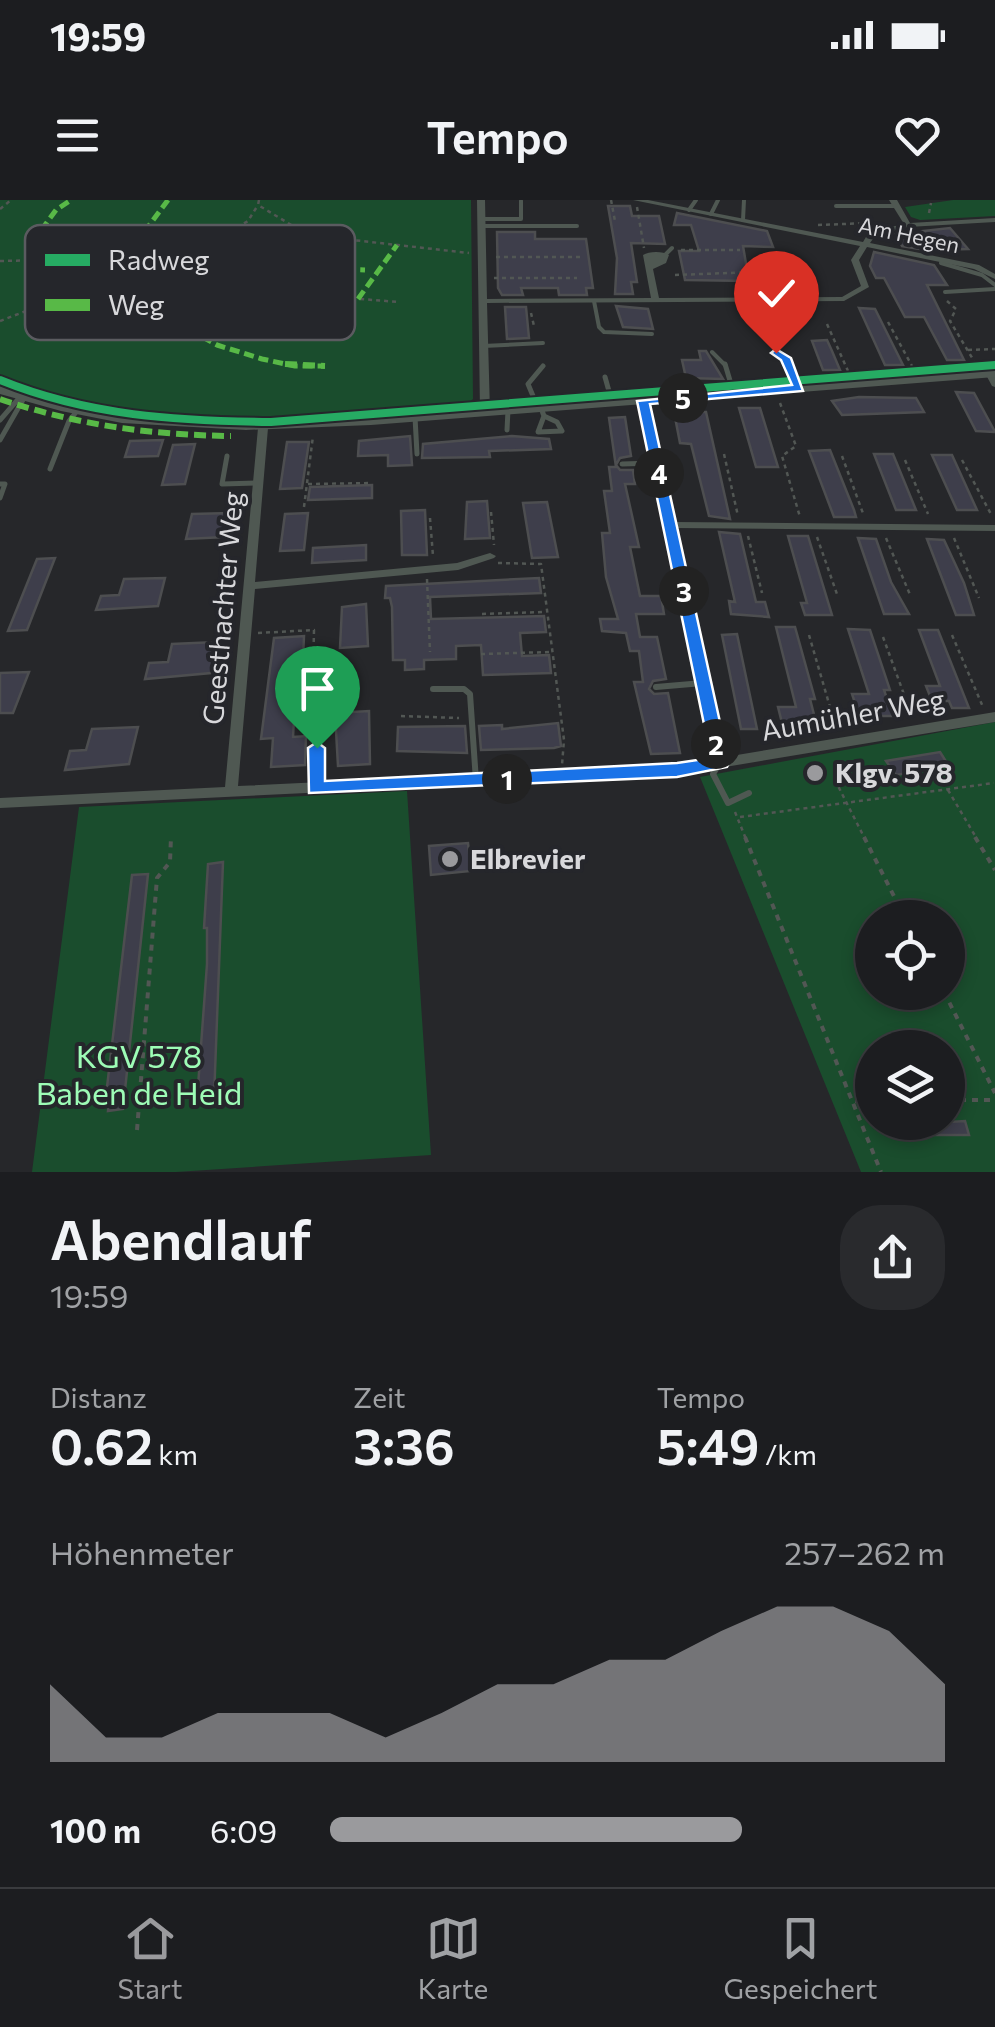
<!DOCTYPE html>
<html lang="de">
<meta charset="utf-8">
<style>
body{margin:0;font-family:Commissioner,sans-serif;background:#292a2d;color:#f1f3f6;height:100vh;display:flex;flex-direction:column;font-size:38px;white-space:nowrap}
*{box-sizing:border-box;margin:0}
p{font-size:32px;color:#a0a2a5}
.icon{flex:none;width:55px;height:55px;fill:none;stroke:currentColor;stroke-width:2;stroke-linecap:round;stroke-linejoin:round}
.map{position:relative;height:972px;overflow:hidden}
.drawer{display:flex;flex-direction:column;background:#1c1d20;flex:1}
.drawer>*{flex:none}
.fabs{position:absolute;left:855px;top:700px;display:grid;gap:20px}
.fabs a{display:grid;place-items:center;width:110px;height:110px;border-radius:50%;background:#1c1d20;box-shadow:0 5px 15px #0003,0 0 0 2px #3a3b3e;font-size:50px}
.pin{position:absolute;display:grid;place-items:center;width:85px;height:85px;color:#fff;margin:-102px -42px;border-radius:50% 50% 50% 0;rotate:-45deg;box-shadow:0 0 10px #0007}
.pin .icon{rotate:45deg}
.km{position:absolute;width:50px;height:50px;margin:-25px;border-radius:50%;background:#222;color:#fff;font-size:28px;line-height:50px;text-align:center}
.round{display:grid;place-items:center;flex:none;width:105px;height:105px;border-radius:40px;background:#292a2d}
.overview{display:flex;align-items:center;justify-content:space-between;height:170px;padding:0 50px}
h1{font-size:55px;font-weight:600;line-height:75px}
.metrics{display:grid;grid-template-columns:repeat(3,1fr);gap:15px;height:170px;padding:10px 50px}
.metrics div{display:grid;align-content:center}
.metrics b{font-size:50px;font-weight:600}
.metrics small{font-size:28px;font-weight:400}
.metrics p{font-size:28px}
.chart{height:280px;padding:20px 50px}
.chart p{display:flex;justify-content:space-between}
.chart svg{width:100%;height:180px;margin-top:10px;fill:#9a9a9d;opacity:.7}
ul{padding:0 50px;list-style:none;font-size:32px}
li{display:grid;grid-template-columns:160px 120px 1fr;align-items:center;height:75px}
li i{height:25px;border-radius:12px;background:#9a9a9d}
.status{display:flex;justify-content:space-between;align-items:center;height:70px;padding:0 50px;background:#1c1d20;direction:ltr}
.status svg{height:28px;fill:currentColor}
header{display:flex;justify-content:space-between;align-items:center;height:130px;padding:0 50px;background:#1c1d20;font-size:45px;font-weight:600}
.dock{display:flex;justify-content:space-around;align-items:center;height:140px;border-top:2px solid #3a3b3e;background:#1c1d20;font-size:28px;color:#a0a2a5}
.dock a{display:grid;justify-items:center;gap:5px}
.dock .active{color:#9a9a9d}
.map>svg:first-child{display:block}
</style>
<div class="status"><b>19:59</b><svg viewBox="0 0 49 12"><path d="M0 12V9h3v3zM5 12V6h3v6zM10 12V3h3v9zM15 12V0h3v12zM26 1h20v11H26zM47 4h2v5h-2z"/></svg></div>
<header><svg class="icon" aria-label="menu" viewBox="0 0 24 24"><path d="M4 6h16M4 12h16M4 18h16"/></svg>Tempo<svg class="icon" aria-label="heart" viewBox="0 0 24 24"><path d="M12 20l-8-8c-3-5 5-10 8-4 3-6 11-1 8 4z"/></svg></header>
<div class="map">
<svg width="995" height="972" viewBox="0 0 995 972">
<rect width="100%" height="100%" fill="#26272a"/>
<path fill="#1a4d2d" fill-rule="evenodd" d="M0,0h471l2,199 -8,7c-125,8 -245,22 -369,-1 -33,-6 -66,-13 -96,-27z
M953,0h42v16l-75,4 -9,-3 -6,-10z
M995,522v450h-134l-161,-395zM872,718h76v74h-76zM872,848h76v74h-76z
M407,591l24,364 -255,17h-144l47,-365z"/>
<path fill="#3e3e4b" stroke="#4d4e50" stroke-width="2.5" d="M608,6h22l2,10h27l6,28 -34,-1 6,39h-6l2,12h-18l2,-36z
M677,13l90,18 6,16 -30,-1 6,35 -64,-1 -6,-29h20l-8,-26h-17z
M950,28l18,21 -42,1 -24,-4 -6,-12z
M497,32h38v7h51l7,49h-7l1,7h-28l-1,-7h-37l2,7h-21l-4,-7z
M874,52l60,13 13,20h-20l37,75h-17l-23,-43h-19l-21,-39h-8l-6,-12z
M616,106l32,3 5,20 -30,-2z
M505,107h21l3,31 -22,1z
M859,108l16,1 28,56h-18z
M827,140l5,11 8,19h-17l-11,-29z
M699,151h7l17,28 -37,-1 -4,-18h19z
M956,192l18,1 21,39 -19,-1z
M859,197l57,1 8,14 -82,3 -10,-14z
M739,208h21l18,59h-22z
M674,212h32l24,107 -21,-3 -18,-72 -11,-1z
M625,217l6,39 -11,2 -4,7 4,5h13l2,14h-10l14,63h-9l10,49h21l3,18h-28l4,23h17l9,42 -13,2 -4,8 5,5 14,-1 12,60 -29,1 -17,-72h9l-4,-31h-9l-4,-18 -24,-2 -2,-12h18l-12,-42 -4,-44h8l-6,-42h8l-3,-24h7l-7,-49z
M410,236l2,29 -24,1v-11l-30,1 1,-15z
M512,236l37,3 2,10 -62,2 1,6 -68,1 1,-14z
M163,240l-5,16 -33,1 5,-16z
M287,242h22l-7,46 -22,1z
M195,244l-10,40 -23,1 11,-40z
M830,250l24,60 2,7h-22l-25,-66z
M874,254h19l23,56h-20z
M932,255h20l25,55h-20z
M372,285v13l-64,2 2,-13z
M487,301l3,37 -25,1 2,-37z
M547,302l11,55 -26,1 -9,-55z
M425,310l2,45h-25l-1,-44z
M230,313l-5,24 -39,2 6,-25z
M308,313l-4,37 -24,1 5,-37z
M719,332l21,2 16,68h9l4,15 -38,-3 -2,-13 6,1z
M788,336h20l24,79h-27l-4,-12h6z
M858,338l18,1 15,43 18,32h-25z
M927,339l17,1 20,43 10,32h-18z
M366,345v15l-54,3 1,-15z
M55,358l-28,72 -19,1 29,-72z
M165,378l-7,28 -62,4 5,-14 18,-1 5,-16z
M539,378l2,15 -111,4 1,22 113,-3 2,16 -26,1 2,23 27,-1 2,18 -68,2 -2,-30 -25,1v13l-32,1v9l-19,1v-10h-12l-1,-53 -2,-9h-5l1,-12z
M366,404l2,42 -28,2 2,-41z
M776,427h19l20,72h-5l8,31h-17l-1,-7h-18l-4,-16h18z
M848,429l22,1 20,60h-6l9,26h-17l-2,-7h-17l-5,-15h17z
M919,430h19l31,78h-17l-3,-7h-17l-6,-15h14z
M737,434l20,95h-16l-19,-94z
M304,436l-2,48 -6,1 -3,52 13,-1 -1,29 -34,2 2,-29 -12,1 13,-101z
M216,442l-5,31 -66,6 4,-16 19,-1 4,-18z
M29,472l-16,41h-13v-40z
M369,511l1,53 -32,2 -3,-53z
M558,523l3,23 -7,2 -73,2 -2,-24 23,-1v4z
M465,526l2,27 -70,-2 1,-24z
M138,527l-9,37 -64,6 5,-19 16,-1 6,-21z
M940,552l7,11 -35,5 2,4 -18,3 -10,-14z
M468,643l3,28 -40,4 -2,-29z
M223,662l-9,236 -17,2 10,-136v-36h-3l4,-64z
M148,674l-25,235 -15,2 1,-8 -4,1 27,-229z
M965,921l4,14h-71v-10z"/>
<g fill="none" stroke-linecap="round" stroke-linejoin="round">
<path stroke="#525754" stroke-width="2.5" stroke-dasharray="4 4" stroke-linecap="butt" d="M259,0l-1,5 50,30 161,18
M611,0l4,21
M637,7l7,41
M0,9l11,-9
M929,13l2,-10
M818,25l52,-2
M681,50h59
M496,57h84
M0,61l45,-1 11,14 342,28
M675,75l80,-3 6,17
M494,78h83
M190,86l41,-25 2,-6 -16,-7v-9l31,-18 10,-16
M947,101l9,8 -6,12 24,40
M531,113l3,13
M0,121l109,-42
M888,122l24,44
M827,124l21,47
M968,150l27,-1
M780,203l16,43 -14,10 18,61
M724,254l14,62
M842,256l22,60
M905,260l23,54
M962,260l30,56
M308,284l64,-1
M304,307l9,-71
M491,312l3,33
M430,318l3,38
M748,336l14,57
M817,337l21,60
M886,338l25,59
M954,338l25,60
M498,363l43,1 23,176 -2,25
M427,379l3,73
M482,414l63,-2
M258,433l56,-3 -2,92h5l-1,53
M809,435l28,96
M952,435l31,72
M883,437l30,82
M481,454l69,-2
M295,497l17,-1
M401,516l58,2
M294,523l18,-1
M835,580l30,59
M948,590l29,49
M735,612l11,27
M740,617l254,-34"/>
<path stroke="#525754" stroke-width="4" stroke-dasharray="6 6" stroke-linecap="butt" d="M745,637l136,335
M864,637l41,81
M975,637l20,33
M944,792l51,101
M948,900h47
M855,901h17
M137,930l20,-252 13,-16 1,-25"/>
<path stroke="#4f5852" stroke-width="4" d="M836,6h61
M689,10l7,-10
M711,14l7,-14
M481,19h40v-18
M743,20l1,-20
M481,26h96
M665,55l7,-7
M941,63l41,12 13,10
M945,92l50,-3
M594,101l5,26 5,5 48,2
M483,146l60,-3
M712,152l14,14
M776,153l10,5 4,8"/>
<path stroke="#4f5852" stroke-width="5" d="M725,164l9,30
M789,164l10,24
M605,177l7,25
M538,208l-10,-24 15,-18
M541,208l3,8
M544,216l13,6 5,9 -24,1z
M415,217l2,37
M0,220l20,-23
M507,230l1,-20
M0,240l24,-42
M227,256l-5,28 36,-1
M622,264l33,-1
M50,269l19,-48 8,-10
M0,284h5l-5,14"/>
<path stroke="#4f5852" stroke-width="6" d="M656,487l47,-4
M433,489h31l6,5 6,87
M719,564l-6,10 15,29 21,-10"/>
<path fill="#4f5852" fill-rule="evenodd" d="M477,0h8l2,99 164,-1 -8,-43c6,-4 20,-4 26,0l-3,8 -13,6 6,29 183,-1 19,-11 -10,-26 9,-14 -227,-46h15l215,42 6,-10 35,-8 -15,-24h8l13,23 85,-5v4l-87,5 -33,9 -5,7 109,22 16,9v5l-21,-10 -107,-22 -8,13 10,27 -25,14 -357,2 3,109 -5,3 -5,-3z
M989,170l6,6v11l-3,-1 -7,-13z
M643,198l5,3 26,121 321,3v6l-320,-3 50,229 270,-45v10l-318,53 -677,33v-10l225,-11 33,-359 5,-3 5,3 -13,154 202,-19 33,-10 6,3 -2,2 -36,12 -203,19 -17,197 439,-21 35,-6 -74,-358z"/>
<path fill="#505953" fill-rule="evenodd" d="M995,169v8l-624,48 -125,5 -124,-7 -61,-12 -61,-17v-8l63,18 59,11 124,7 125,-5z"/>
<path stroke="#58b947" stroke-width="5" stroke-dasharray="10 5" stroke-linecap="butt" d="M168,0l-40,54 56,72 11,7 22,12 45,14 33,7h30
M45,60l5,-15 -5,-20 11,-15 15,-10
M330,97l14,-20 -8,-8 29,1
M358,99l39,-54"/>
<path stroke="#58b947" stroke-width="6" stroke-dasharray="12 6" stroke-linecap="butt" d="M285,164l40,2
M0,199c76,26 151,36 231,37"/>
<defs>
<path id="cycleway-far1" d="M978,166l17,-1"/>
<path id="cycleway" d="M0,180c88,36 177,41 271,42l724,-57"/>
</defs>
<use href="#cycleway-far1" stroke="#25262b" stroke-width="10"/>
<use href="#cycleway" stroke="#25262b" stroke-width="12"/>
<use href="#cycleway-far1" stroke="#26ab63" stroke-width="6"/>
<use href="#cycleway" stroke="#26ab63" stroke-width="8"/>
</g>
<path fill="#1a73e8" stroke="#fff" stroke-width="2.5" d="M776,149l15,9 12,33 -153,13 79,359 -2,4 -50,10 -368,16 -1,-45 9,-6 8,6v33l352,-18 34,-5 -74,-357 155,-16 -11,-25 -10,-7z"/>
<g fill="#9a9a9d" stroke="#25262b" stroke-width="4">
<circle cx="815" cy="573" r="10"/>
<circle cx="450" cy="659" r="10"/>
</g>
<g text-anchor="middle" stroke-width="8" stroke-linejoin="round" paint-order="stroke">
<g font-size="22" fill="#d8d8db" stroke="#25262b">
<text transform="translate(909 35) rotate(12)" y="8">Am Hegen</text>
</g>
<g font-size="28" fill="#d8d8db" stroke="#25262b">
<text transform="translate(223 408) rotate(-85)" y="10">Geesthachter Weg</text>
<text transform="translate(853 515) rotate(-10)" y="10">Aumühler Weg</text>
</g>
<g font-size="28" font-weight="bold" fill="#d8d8db" stroke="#25262b" text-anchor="start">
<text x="835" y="583">Klgv. 578</text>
<text x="470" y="669">Elbrevier</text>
</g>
<g font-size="32" fill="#9dfcb6" stroke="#25262b">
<text x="139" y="868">KGV 578<tspan x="139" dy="37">Baben de Heid</tspan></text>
</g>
</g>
<rect x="25" y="25" width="330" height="115" rx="15" fill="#25262b" stroke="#5b5b60" stroke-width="2.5"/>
<rect x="45" y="54" width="45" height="12" fill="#26ab63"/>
<rect x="45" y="99" width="45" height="12" fill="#58b947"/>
<g font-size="28" fill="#d8d8db">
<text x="108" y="70">Radweg</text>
<text x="108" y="115">Weg</text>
</g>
</svg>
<div class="fabs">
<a><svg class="icon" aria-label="locate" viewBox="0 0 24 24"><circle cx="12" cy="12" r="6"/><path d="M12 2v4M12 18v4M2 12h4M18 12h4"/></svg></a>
<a><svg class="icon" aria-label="layers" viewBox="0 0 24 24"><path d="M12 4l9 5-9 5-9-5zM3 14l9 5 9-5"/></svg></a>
</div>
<div class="pin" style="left:317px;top:548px;background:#1e9e55"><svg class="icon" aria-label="arrive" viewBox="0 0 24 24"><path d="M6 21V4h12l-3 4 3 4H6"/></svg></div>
<div class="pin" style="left:776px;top:153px;background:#d93025"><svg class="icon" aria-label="check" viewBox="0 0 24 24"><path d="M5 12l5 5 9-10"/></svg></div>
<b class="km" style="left:507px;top:579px">1</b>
<b class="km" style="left:716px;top:544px">2</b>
<b class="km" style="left:684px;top:391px">3</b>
<b class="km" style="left:659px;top:273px">4</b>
<b class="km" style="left:683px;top:198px">5</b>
</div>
<section class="drawer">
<div class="overview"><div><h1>Abendlauf</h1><p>19:59</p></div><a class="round"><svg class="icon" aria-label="share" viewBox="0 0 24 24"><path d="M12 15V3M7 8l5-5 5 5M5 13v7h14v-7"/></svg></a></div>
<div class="metrics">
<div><p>Distanz</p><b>0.62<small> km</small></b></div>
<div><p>Zeit</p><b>3:36</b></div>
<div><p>Tempo</p><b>5:49<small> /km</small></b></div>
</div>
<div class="chart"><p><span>Höhenmeter</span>257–262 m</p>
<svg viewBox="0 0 160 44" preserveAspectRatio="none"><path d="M0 44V25L10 38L20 38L30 32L40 32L50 32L60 38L70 32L80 25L90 25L100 19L110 19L120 12L130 6L140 6L150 12L160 25V44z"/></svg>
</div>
<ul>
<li><b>100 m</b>6:09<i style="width:67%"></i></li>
</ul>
</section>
<nav class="dock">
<a class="active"><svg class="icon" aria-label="home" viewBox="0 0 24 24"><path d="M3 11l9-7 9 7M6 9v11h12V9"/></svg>Start</a>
<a><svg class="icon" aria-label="map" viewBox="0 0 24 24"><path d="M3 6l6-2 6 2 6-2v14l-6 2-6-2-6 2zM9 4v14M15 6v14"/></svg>Karte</a>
<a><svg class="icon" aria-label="saved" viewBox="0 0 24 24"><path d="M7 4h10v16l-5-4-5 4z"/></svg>Gespeichert</a>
</nav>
